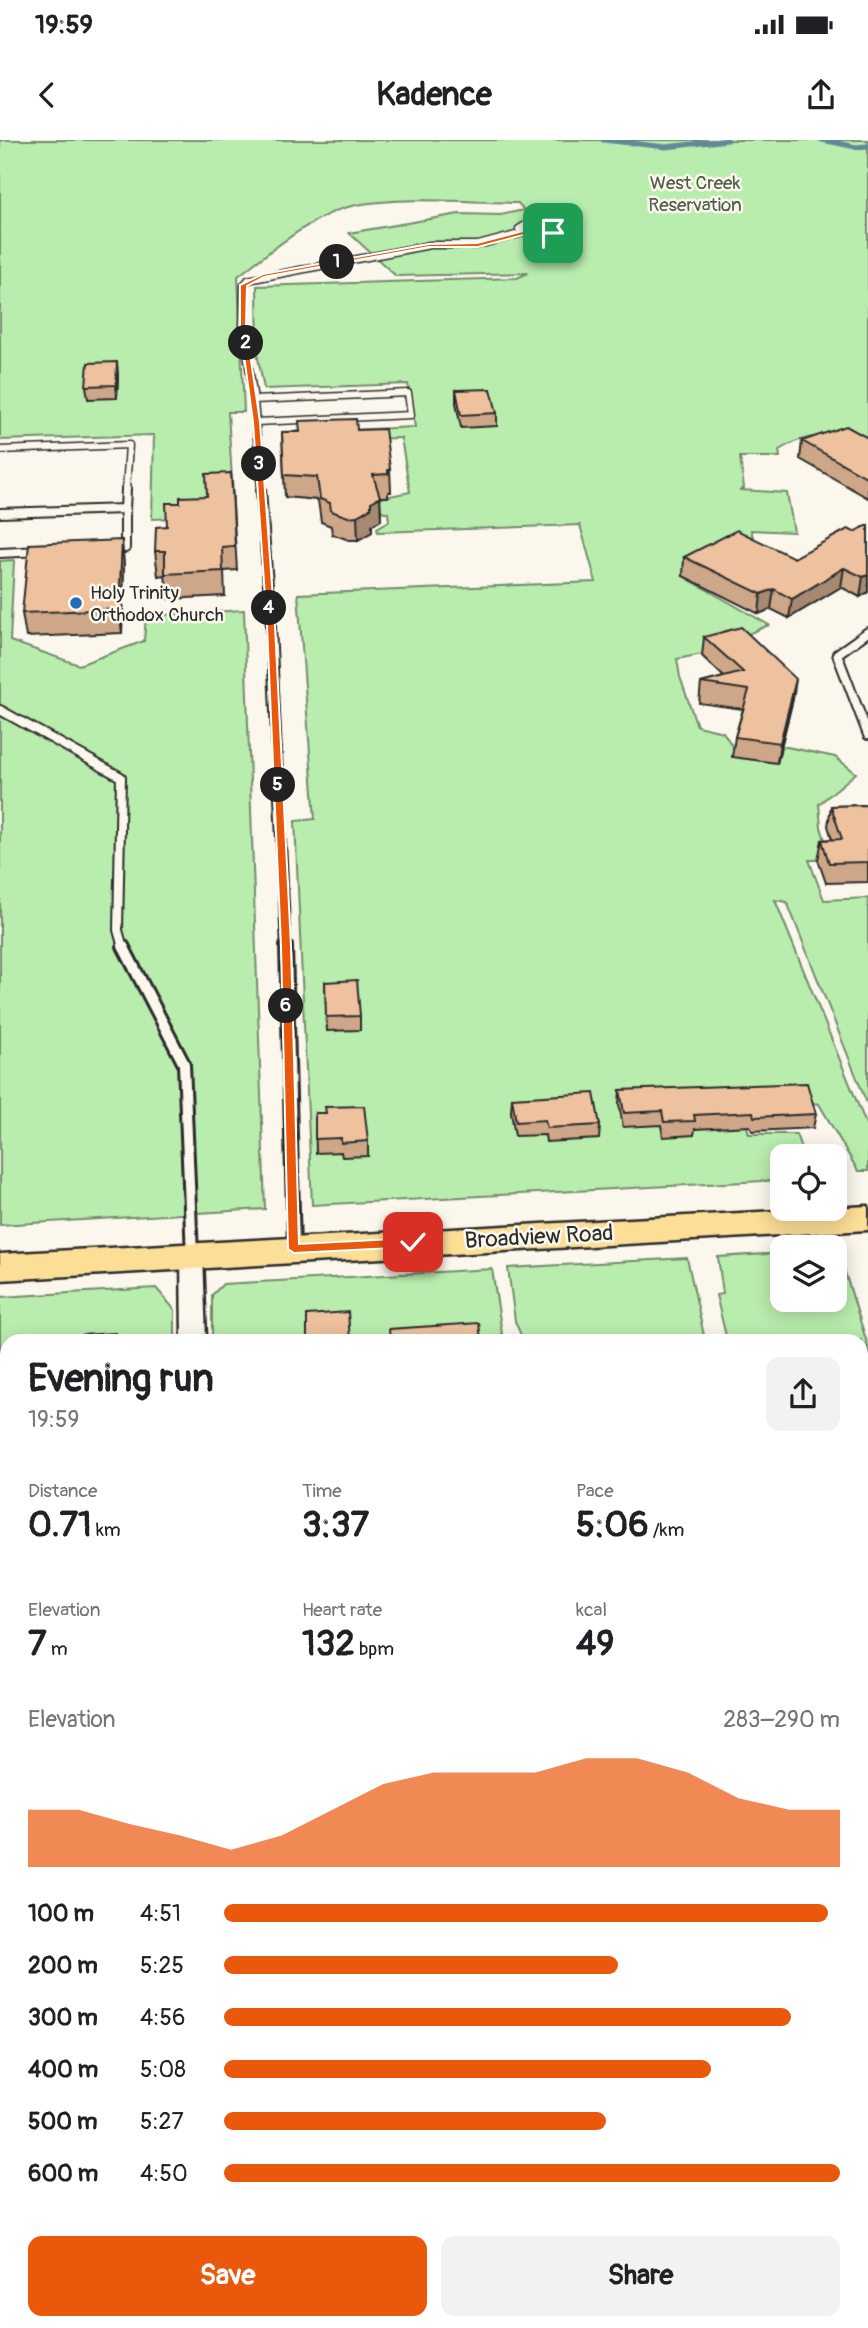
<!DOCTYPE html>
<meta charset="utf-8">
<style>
body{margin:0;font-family:Pangolin,sans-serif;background:#f2f2f2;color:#202124;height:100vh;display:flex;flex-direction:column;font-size:26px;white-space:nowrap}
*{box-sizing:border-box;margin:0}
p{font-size:23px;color:#757577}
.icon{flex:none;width:38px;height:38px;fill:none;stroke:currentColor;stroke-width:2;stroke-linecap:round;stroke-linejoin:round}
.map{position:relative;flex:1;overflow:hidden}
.panel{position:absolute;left:0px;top:1194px;width:868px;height:996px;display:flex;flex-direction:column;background:#fff;border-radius:21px 21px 0 0;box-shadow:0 4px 18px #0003}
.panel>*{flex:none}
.fabs{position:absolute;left:770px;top:1004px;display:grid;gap:14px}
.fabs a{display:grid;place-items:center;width:77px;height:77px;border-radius:14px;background:#fff;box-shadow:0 4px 18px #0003;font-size:35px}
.pin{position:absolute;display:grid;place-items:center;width:60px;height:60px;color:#fff;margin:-30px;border-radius:14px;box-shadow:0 4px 10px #0006}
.km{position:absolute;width:35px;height:35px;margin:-18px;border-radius:50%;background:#222;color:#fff;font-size:19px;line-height:35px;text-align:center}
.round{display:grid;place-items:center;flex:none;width:74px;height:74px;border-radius:14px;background:#f2f2f2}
.head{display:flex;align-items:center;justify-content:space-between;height:119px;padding:0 28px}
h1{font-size:38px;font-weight:700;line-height:52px}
.figures{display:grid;grid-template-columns:repeat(3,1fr);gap:10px;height:119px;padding:7px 28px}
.figures div{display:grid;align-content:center}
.figures b{font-size:35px;font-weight:700}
.figures small{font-size:19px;font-weight:400}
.figures p{font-size:19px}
.chart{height:196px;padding:14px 28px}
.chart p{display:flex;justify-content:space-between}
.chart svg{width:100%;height:126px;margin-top:7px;fill:#ea580c;opacity:.7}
.action{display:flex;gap:14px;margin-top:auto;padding:14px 28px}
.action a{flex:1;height:80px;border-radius:14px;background:#ea580c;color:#fff;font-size:28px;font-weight:700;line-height:80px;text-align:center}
.action a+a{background:#f2f2f2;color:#202124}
ul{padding:0 28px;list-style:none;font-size:23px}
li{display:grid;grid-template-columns:112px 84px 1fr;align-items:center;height:52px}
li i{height:18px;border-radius:9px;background:#ea580c}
.status{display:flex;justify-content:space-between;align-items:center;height:49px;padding:0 35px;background:#fff;direction:ltr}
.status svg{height:19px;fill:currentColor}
header{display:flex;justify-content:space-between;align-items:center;height:91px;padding:0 28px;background:#fff;font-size:32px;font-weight:700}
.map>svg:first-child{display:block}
</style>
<div class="status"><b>19:59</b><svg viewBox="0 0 49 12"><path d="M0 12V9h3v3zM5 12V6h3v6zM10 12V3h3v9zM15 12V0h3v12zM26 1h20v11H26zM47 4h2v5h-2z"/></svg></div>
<header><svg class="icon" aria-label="back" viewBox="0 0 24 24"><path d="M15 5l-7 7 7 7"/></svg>Kadence<svg class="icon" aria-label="share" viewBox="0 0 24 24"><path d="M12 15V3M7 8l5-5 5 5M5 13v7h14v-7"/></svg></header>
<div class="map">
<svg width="868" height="2188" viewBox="0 0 868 2188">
<rect width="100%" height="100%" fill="#fbf7ec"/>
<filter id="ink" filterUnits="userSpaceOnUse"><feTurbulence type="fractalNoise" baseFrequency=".0143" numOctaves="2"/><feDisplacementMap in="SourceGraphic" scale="14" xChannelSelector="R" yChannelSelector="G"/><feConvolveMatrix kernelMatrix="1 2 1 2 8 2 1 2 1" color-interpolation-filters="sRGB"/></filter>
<g filter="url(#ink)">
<path fill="#b9edae" stroke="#728c6c" stroke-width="2" d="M0,0h868v300c-31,-7 -61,-8 -89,10l1,7h-40l4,31 -3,2 46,3 7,39 -43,-2 3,10 -71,36 86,49 -19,8 -12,14 -61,12 3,18 17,49 26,6 17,26 37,5 5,-17 53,11 21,16 -37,31 2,23 10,33h-22l15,40 44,-2v208l-81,-204 -12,-2 93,229v42h-10l-39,-67 -82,-12 12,42h47l8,23h-22v23l-470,25 -17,-384 20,-2 -17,-225 298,-12 -16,-57 -202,7 -1,-4 12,-7 -1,-8 -12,-4 -1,-10 35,-7 -9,-54 -44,1 -73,-6 131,-6 -7,-43 -144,5 -6,-31 -1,-72 260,-8 11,-5 -132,3 -47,-43 110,-19 41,1 24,-5 -6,-7c-50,-1 -118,-7 -166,3 -36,7 -85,48 -114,70l6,136h-16l5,85 -24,1 -10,19 -47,2 2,-84 -154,5z
M14,420l-4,81 69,24 65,-24 2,-25 98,-6 21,599 -265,16v-664z
M835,1110h3l30,96v98l-7,3v-107h-134l-11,-45 7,-1 -5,-37 64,-4v47h53z
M687,1118l18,82h-182l-8,-19 -7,-53z
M492,1129l11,71h-291v-45l11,-11z
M156,1148l19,22v30h-168v298l-7,1v-342z
M861,1363l7,2v823h-635l-1,-6h629z
M0,1531h7v651h175v6h-182z"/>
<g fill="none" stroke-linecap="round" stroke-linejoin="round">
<path stroke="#5e8b98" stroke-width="5" d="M603,0l63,7 62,-7
M822,0l34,7 12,-1"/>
<defs>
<path id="service-far2" d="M530,82l23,3 3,4c-11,7 -26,10 -37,0z
M254,260l-11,-74 1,-41 4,-5 182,-35h48l45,-12
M256,282l155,-7 -3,-22 -154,7 7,90
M0,310l129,-5 -3,45"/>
<path id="service-far1" d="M261,349l10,137 15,322
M0,373l125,-4 1,-20
M110,408h15v-39
M0,413l41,-2
M868,492l-31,22 31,81
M0,570l121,67 -3,153 5,18"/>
<path id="service" d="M123,806l61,118 8,191
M286,806l8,303"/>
<path id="minor" d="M192,1107l8,2 3,6 3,85h-24l-1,-85 3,-6z
M193,2182h34l1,6h-34z"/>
<path id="primary" d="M868,1066v24l-868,50v-26z"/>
</defs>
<use href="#service-far2" stroke="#2b2b2b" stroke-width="9"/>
<use href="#service-far1" stroke="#2b2b2b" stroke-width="12"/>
<use href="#service" stroke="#2b2b2b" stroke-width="16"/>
<use href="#minor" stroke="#2b2b2b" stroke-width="5"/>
<use href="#primary" stroke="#2b2b2b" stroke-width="5"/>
<use href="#service-far2" stroke="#fbf7ec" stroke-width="6"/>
<use href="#service-far1" stroke="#fbf7ec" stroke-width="8"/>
<use href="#service" stroke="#fbf7ec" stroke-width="10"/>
<use href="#minor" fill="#fbf7ec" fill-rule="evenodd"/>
<use href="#primary" fill="#fcde96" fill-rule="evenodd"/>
</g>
<path fill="#cda788" stroke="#2b2b2b" stroke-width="2" d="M118,234l-1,24 -29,1 -2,-13z
M456,250l41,23v13l-36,2 -5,-25z
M357,290l33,39 1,23h-3v5h-8l1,23 -9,5v7l-14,8h-9l-17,-6 -1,-8 -10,-4 -3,-22 -33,-3 -3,-65z
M868,298v60l-68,-39 2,-18z
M231,333l6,97 -13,1 1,25 -57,3 -3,-24 -7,1 -3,-25 12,-25 13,-23 27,-7z
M868,385v67l-8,5 -19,-10 -52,31 -18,-9 -12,5 -76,-38 1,-19 110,1 60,-26z
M124,424l-2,69 -96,4 -4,-24z
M704,497l89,62 -16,64 -45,-6 3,-20 8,-28 -44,-6 2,-20 23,-6 -22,-21z
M868,665v77l-42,1 -8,-23 4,-20 10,-1 -4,-13 3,-20z
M325,842l35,34v14l-33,1z
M620,950l196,24 -3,14 -61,3 -2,-5 -55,3 -1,6 -31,2 -2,-12 -38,2 -4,-23z
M512,958l88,27 -1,14 -53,3 -1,-7 -30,1 -4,-24z
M315,973l53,28v15l-26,1 -1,-5 -25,1z
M861,1291h7v65h-7z
M7,1387v555h-7v-554z
M7,1999v83h-7v-82z"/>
<path fill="#a7886f" stroke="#2b2b2b" stroke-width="2" d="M117,222l1,12 -1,24 -1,-13z
M380,357l1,23 -9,5v7l-14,8 -1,-24 14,-14z
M122,400l2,24 -2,69 -3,-24z
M844,428l-3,19 -52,31 3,-19z
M868,435v17l-8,5 3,-20z
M774,449l-3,20 -12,5 2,-20z
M796,539l-3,20 -16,64 3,-20z
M13,2182h2l2,6h-4z"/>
<path fill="#eec29e" stroke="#2b2b2b" stroke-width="2" d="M117,222l-1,23 -30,1 2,-23z
M491,249l6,24 -36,2 -5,-25z
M356,279l1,11 28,-1 5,40 -2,1v4l-15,1 7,22 -9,5v6l-14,8 -9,1 -17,-6 -1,-8 -10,-4 -3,-22 -33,-2 -2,-43h18l-1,-11z
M846,286l22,12v40l-66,-37z
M231,333l4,73 -13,1 1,24 -58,3v-23h-10l1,-24 11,-1 -1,-23h14v-6l27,-1 -1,-22z
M868,385v50l-5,2 -19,-9 -52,31 -18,-10 -13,5 -77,-37 53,-27 57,28 54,-29 6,3z
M122,400l-3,69 -97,4 7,-69z
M741,487l55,52 -16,64 -45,-6 14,-47 -48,-7 42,-11 -39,-35z
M868,665v57l-39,1 -7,-23 20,-1 -11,-33z
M357,840l3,36 -34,1 -1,-35z
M807,943l9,31 -62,3 -1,-5 -59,3 1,6 -31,1 -2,-11 -38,2 -4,-23z
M594,953l6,32 -53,3 -2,-8 -29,2 -4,-24z
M364,966l4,35 -27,2v-5l-26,1v-26h11l-1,-6z
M348,1172l2,28h-43v-25z
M479,1183l2,17h-91l-1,-11z
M115,1193v7h-33v-5z
M861,1291h7v45h-7z
M7,1387v541h-7v-540z
M7,1999v72h-7v-71z
M0,2178h7v4h6v6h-13z"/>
</g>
<path fill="#ea580c" stroke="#fff" stroke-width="2" d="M523,91l33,2 -12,5 -21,-3 -45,12h-49l-165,30 -17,9 -1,40 14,96 15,204 16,320 8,298 114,-6 6,4 -6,5 -119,6 -6,-4 -7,-303 -14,-320 -14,-204 -13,-96v-41l23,-11 166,-30 48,-1z"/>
<circle fill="#1f6fb2" stroke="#fbf7ec" stroke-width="2.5" cx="76" cy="463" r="7"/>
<g text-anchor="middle" stroke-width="5" stroke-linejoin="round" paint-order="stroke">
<g font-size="19" fill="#4e5c4c" stroke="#fbf7ec">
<text x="695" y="49">West Creek<tspan x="695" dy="22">Reservation</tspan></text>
</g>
<g font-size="19" fill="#2b2b2b" stroke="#fbf7ec" text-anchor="start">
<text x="90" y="459">Holy Trinity<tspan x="90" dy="22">Orthodox Church</tspan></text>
</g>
<g font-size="23" fill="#2b2b2b" stroke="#fbf7ec">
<text transform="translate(539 1096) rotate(-3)" y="8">Broadview Road</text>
</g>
</g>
</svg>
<div class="fabs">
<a><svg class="icon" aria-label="locate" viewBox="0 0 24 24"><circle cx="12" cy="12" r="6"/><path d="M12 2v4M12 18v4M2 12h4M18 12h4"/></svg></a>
<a><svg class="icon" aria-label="layers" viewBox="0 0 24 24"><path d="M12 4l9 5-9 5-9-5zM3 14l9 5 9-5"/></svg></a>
</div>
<div class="pin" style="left:553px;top:93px;background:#1e9e55"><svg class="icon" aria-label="arrive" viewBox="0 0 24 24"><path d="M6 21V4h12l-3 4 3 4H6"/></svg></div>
<div class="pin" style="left:413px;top:1102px;background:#d93025"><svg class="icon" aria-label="check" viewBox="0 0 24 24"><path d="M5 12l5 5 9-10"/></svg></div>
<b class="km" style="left:337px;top:122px">1</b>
<b class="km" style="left:246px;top:203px">2</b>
<b class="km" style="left:259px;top:324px">3</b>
<b class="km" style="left:269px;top:468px">4</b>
<b class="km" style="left:278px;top:645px">5</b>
<b class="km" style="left:286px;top:866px">6</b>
<section class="panel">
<div class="head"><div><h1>Evening run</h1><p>19:59</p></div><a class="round"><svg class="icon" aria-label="share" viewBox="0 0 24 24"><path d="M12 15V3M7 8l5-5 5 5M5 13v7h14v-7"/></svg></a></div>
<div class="figures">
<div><p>Distance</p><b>0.71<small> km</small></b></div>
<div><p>Time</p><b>3:37</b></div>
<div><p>Pace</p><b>5:06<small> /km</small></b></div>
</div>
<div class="figures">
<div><p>Elevation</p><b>7<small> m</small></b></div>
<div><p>Heart rate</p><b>132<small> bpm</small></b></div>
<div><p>kcal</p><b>49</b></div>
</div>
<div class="chart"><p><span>Elevation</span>283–290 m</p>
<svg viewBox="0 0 160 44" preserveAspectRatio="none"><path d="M0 44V24L10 24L20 29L30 33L40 38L50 33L60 24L70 15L80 11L90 11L100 11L110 6L120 6L130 11L140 20L150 24L160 24V44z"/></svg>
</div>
<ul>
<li><b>100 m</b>4:51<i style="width:98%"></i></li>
<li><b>200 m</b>5:25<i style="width:64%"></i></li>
<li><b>300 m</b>4:56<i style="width:92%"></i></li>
<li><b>400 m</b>5:08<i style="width:79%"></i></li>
<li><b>500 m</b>5:27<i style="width:62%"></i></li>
<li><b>600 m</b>4:50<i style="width:100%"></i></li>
</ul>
<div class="action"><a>Save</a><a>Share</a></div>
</section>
</div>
